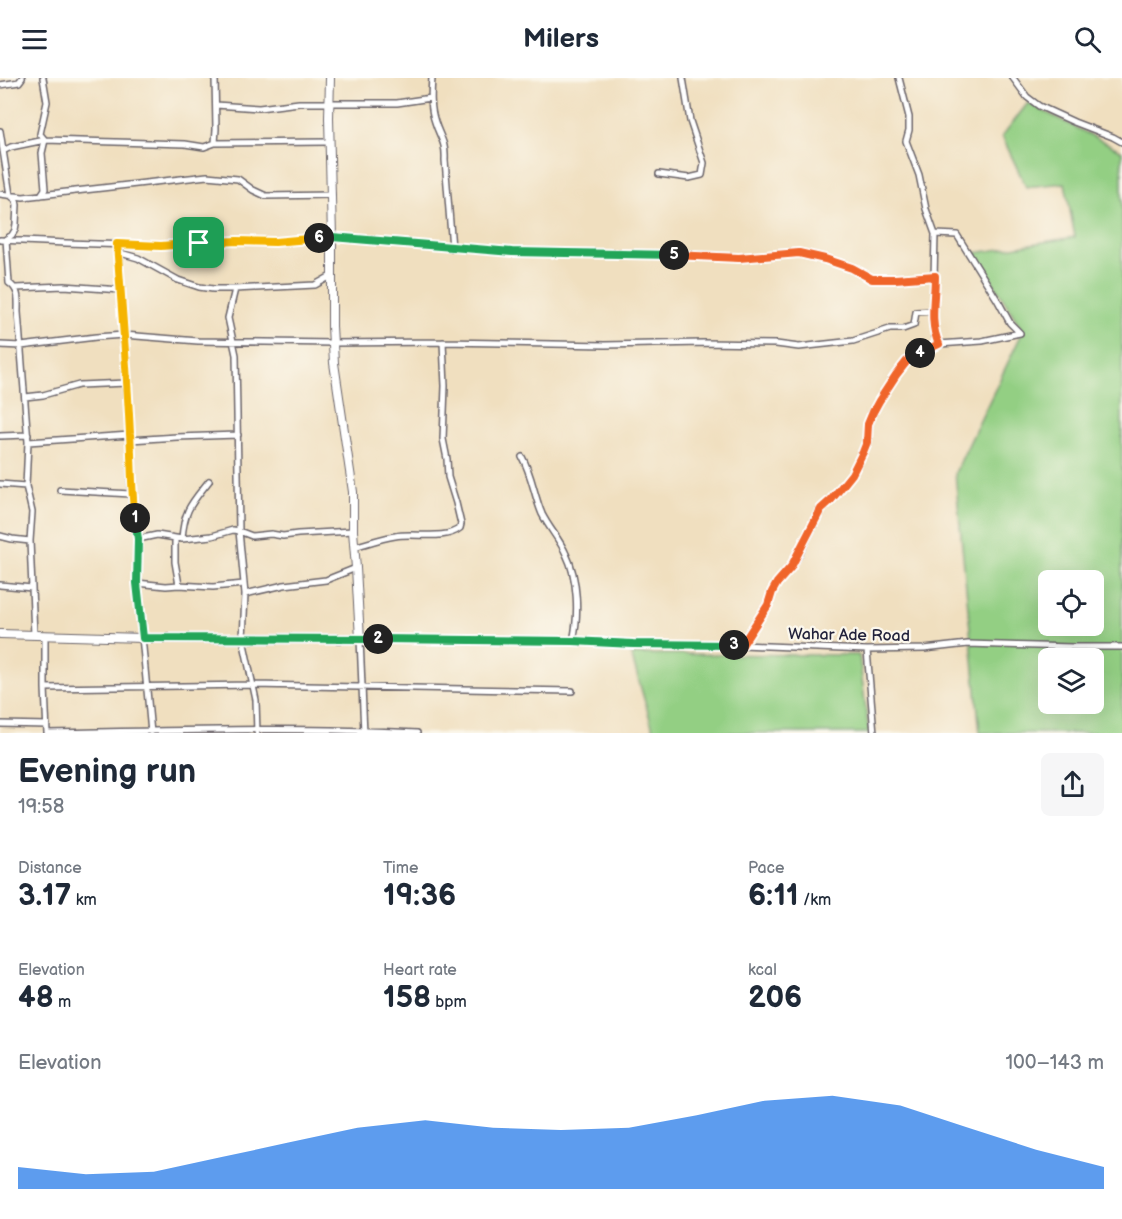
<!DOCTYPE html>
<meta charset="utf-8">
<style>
body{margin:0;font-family:"Balsamiq Sans",sans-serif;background:#f6f6f7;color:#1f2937;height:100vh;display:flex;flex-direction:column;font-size:22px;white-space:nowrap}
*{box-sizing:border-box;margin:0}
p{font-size:20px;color:#747a83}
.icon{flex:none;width:33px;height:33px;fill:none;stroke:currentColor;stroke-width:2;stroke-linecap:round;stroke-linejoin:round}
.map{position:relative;height:655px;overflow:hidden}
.details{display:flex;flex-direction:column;background:#fff;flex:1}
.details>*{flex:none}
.fabs{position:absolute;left:1038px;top:492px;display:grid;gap:12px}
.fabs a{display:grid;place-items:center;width:66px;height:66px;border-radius:9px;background:#fff;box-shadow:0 6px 24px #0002;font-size:30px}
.pin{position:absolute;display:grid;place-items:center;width:51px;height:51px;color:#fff;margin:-26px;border-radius:12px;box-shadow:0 3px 9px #0006}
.km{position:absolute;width:30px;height:30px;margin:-15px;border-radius:50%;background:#222;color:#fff;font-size:16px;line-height:30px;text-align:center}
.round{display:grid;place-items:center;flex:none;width:63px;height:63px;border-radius:9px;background:#f6f6f7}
.head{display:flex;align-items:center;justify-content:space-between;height:102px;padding:0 18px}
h1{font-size:33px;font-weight:800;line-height:45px}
.stats{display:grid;grid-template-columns:repeat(3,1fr);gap:9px;height:102px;padding:6px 18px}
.stats div{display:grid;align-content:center}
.stats b{font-size:30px;font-weight:800}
.stats small{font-size:16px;font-weight:400}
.stats p{font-size:16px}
.chart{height:168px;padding:12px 18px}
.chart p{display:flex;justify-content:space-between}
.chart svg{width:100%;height:108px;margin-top:6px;fill:#1a73e8;opacity:.7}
header{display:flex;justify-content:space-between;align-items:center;height:78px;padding:0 18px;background:#fff;font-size:27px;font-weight:800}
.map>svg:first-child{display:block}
</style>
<header><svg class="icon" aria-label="menu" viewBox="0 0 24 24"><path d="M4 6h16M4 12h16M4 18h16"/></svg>Milers<svg class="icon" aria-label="search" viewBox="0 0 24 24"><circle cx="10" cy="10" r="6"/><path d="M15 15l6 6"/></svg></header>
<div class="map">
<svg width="1122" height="655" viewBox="0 0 1122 655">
<rect width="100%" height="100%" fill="#fbf7ec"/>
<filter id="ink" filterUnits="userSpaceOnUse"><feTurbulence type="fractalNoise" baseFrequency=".0167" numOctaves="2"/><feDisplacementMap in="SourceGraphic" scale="12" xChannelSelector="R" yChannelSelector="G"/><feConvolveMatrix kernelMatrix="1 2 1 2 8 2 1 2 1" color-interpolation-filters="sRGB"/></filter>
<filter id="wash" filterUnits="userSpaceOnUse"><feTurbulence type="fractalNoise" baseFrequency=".008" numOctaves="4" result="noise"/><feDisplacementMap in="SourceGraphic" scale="24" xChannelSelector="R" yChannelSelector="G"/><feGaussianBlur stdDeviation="1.35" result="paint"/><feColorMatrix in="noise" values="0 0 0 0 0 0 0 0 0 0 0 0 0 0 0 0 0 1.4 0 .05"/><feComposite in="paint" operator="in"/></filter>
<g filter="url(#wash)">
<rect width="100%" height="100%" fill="#f0dfbf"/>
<path fill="#93cf83" stroke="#5a785f" stroke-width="1.5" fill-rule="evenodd" d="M1028,25l94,48v582h-142l-25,-260 68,-142 -48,-78 100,-16 -10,-54 -39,4 -24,-51zM1048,502h46v46h-46zM1048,580h46v46h-46z
M631,576l228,1 10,78h-215z"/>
</g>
<g filter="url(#ink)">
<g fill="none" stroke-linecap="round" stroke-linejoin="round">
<defs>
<path id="street" d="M432,0c-1,15 -2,30 3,44 5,16 11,20 10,38l7,88
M899,0l10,39v13l-3,11 13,34 7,34 9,25 -2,90 2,12 4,8
M1013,0l14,19 12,9 35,16 39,15 9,5
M0,7l19,-3 3,-4
M216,27l43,3 40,-5h98l34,-5
M0,53l10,64 6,5 1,5 -1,19 -1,6 -3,5 -6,4 3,44c11,7 9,18 9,29l10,130 -2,44 6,26 -2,29 4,94
M215,65l115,-1
M3,73l8,-4 34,-7 140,4 19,3 11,-4 1,-14 -1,-51
M659,96l30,4 13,-3 2,-12 -14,-42 -7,-43
M0,116l23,3 184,-21 31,3 15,11 13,6 66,-1
M41,117l4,-6 -3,-36 3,-13 -5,-6 7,-32 -4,-24
M0,162l66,3 95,3 76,-5 38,1 57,-5 180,15 186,3 41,3 60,-5 26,6 27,9 20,11h23l40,-3
M117,166l6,72 7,119 1,59 7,45 -1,44 14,150
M117,174l21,6 40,22 21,7 14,2h22l80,-4 16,-9
M16,210l48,-2 57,4
M235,211l-7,29 8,37 3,176 6,63 -2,45 13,61 1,33
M0,267l21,1 75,-9 28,-2 74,6 135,2 110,-1 162,3 98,-2 73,1 23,3 54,-6 37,-12h13l11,-4 2,-13 18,-1
M25,319l18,-2 36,-10 48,-2
M0,358l28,-1
M130,362l47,-3 61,-2
M28,364l102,-7
M522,379c10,18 12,38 20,57 7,14 18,26 24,40 12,24 13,61 7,87
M0,406l26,2
M60,412l71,4
M0,458l12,3 18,2
M138,461l19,-4 25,4 30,-3 21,-6 6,1 13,5 19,-2 12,2 15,-2 55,-3
M175,461v23l4,23
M182,461c2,-30 10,-36 27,-58
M354,469c14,-4 28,-9 41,-11 20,-4 49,5 65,-8l1,-4 -5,-21 -8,-26 -1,-18 -4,-20 2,-53 -2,-44
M137,505l29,3 13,-1 34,2 31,-3
M0,507l32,3
M245,516l39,-9 42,-5 30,-12
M45,558v52l2,45
M742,567l26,-40 4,-13 5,-9 14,-16 8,-12 22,-46 10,-9 21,-26 15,-32 2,-18 4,-12 22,-37 12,-14 11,-8 21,-9 43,-3 38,-8 -10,-10 -12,-22 -41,-66 -22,-1
M867,572l7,83
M45,610l208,-3 319,6
M0,646l47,1
M47,655c123,-2 247,-7 370,0
M364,655l-4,-94 213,2 60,3 109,1 125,5 57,-1 44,-5 105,3h49"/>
<path id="secondary" d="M0,556l143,4 217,1 -4,-71 -3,-37v-39l-19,-129 -2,-37v-89l-3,-119 1,-40"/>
</defs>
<use href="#street" stroke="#6a6469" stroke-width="8"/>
<use href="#secondary" stroke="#6a6469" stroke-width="10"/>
<use href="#street" stroke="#fff" stroke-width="5"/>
<use href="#secondary" stroke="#fff" stroke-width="8"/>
</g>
</g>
<g fill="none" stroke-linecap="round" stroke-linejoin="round" filter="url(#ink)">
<defs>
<path id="split-1" d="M135,440c-4,-28 -3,-56 -5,-84 -3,-63 -8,-126 -13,-190l44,2 38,-3"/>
<path id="split-2" d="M135,440l3,21 -1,44 6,55 235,1"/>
<path id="split-3" d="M378,561l195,2 60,3 101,1"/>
<path id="split-4" d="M734,567h8l26,-40 4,-13 5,-9 14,-16 30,-58 10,-9 21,-26 11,-22 4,-10 1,-18 5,-12 6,-11 17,-26 11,-14 13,-8"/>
<path id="split-5" d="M674,177l65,3 60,-5 26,6 27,9 20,11h23l40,-3c0,22 -6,48 4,68l-19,9"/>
<path id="split-6" d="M319,160l13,-1 180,15 162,3"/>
<path id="split-7" d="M199,165l38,-2 38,1 44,-4"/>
</defs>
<use href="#split-1" stroke="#fff" stroke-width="12"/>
<use href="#split-2" stroke="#fff" stroke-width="12"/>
<use href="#split-3" stroke="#fff" stroke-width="12"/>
<use href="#split-4" stroke="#fff" stroke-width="12"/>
<use href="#split-5" stroke="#fff" stroke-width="12"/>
<use href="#split-6" stroke="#fff" stroke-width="12"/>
<use href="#split-7" stroke="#fff" stroke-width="12"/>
<use href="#split-1" stroke="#f5b400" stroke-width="8"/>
<use href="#split-2" stroke="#22a559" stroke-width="8"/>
<use href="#split-3" stroke="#22a559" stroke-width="8"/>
<use href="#split-4" stroke="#f0652b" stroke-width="8"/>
<use href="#split-5" stroke="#f0652b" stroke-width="8"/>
<use href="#split-6" stroke="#22a559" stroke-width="8"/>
<use href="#split-7" stroke="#f5b400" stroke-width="8"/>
</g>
<g text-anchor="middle" stroke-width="4.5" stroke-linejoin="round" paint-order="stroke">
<g font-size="16" fill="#22223b" stroke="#fbf7ec">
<text transform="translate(849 556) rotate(1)" y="6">Wahar Ade Road</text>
</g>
</g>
</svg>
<div class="fabs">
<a><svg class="icon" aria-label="locate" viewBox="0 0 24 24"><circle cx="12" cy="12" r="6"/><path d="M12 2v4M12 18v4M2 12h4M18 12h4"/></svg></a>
<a><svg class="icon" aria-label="layers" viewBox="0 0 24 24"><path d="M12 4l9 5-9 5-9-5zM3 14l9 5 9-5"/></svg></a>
</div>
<div class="pin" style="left:199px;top:165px;background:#1e9e55"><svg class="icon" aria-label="arrive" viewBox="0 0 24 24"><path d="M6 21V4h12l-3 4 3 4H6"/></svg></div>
<b class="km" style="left:135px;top:440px">1</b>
<b class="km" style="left:378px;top:561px">2</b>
<b class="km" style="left:734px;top:567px">3</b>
<b class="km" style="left:920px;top:275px">4</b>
<b class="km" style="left:674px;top:177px">5</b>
<b class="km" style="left:319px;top:160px">6</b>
</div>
<section class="details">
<div class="head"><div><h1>Evening run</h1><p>19:58</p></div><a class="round"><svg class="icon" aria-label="share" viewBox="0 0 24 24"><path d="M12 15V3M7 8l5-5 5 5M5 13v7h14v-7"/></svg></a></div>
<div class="stats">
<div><p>Distance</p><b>3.17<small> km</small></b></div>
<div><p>Time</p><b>19:36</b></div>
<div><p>Pace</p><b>6:11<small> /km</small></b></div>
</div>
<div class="stats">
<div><p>Elevation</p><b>48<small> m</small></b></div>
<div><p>Heart rate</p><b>158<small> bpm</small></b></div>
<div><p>kcal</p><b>206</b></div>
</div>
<div class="chart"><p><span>Elevation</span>100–143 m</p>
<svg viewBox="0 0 160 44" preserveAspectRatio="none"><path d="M0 44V35L10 38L20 37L30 31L40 25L50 19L60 16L70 19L80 20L90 19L100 14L110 8L120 6L130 10L140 19L150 28L160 35V44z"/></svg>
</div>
</section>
